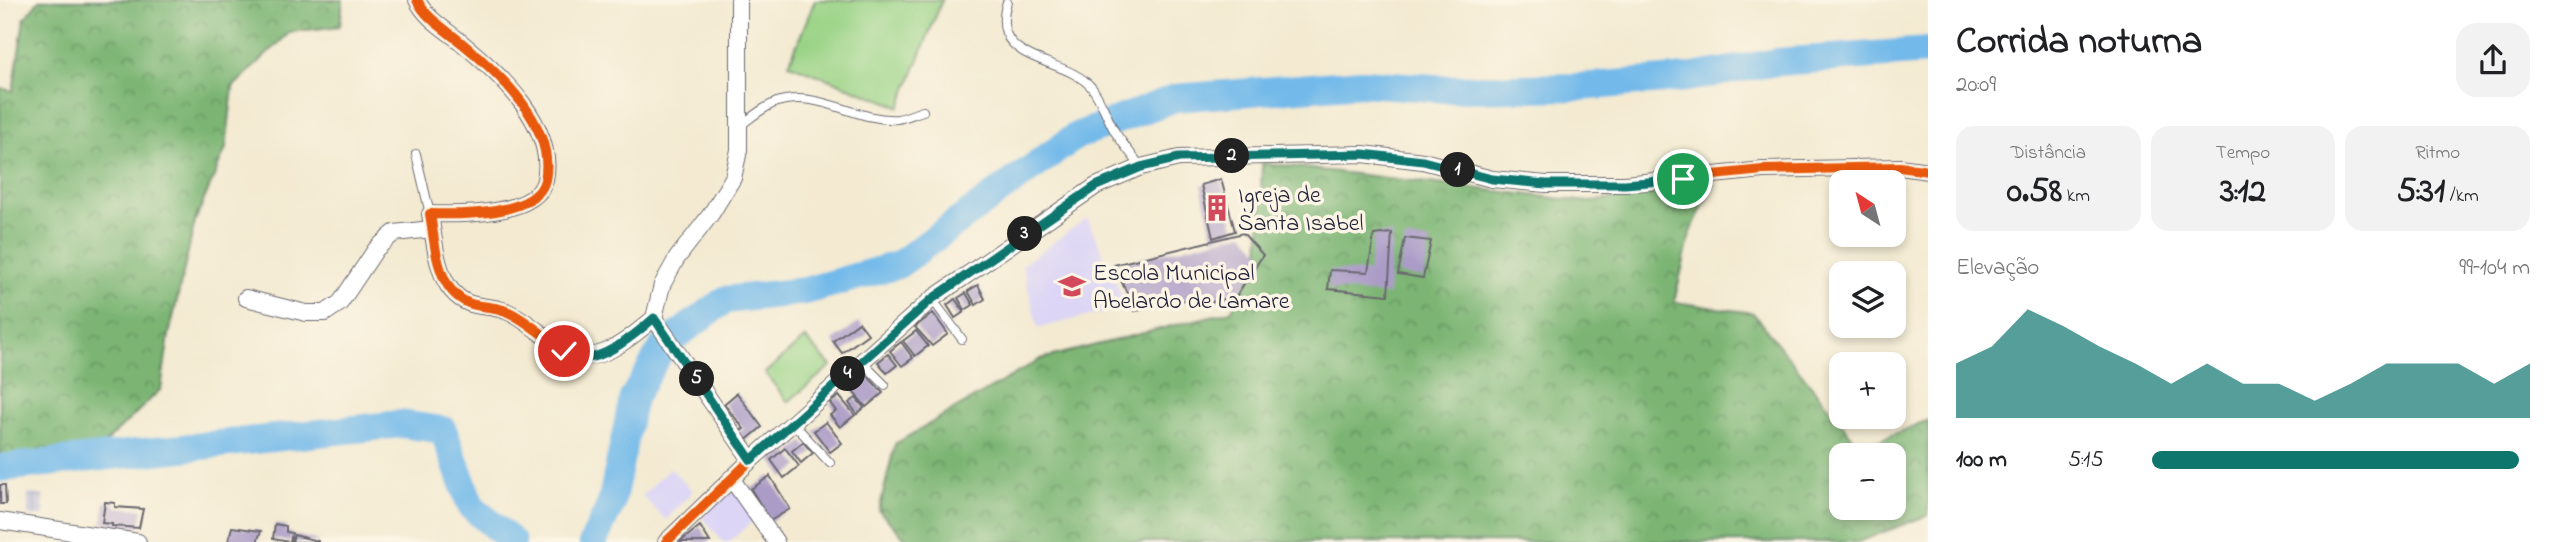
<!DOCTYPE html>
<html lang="pt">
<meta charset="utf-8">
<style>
body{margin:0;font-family:"Indie Flower",sans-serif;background:#f2f2f2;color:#202124;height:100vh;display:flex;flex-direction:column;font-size:26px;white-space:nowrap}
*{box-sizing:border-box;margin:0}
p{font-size:23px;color:#757577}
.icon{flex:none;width:38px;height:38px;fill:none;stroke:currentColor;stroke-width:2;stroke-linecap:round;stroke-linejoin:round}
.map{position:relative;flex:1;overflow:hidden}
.panel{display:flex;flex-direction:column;background:#fff;width:630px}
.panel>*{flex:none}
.needle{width:46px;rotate:324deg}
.controls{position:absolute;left:1829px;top:170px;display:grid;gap:14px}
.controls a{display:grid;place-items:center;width:77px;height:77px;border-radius:14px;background:#fff;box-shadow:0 4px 10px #0003;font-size:35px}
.pin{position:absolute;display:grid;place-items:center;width:60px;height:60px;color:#fff;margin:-30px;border:4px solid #fff;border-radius:50%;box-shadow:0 2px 7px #0007}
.km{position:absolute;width:35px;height:35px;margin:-18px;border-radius:50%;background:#222;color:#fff;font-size:19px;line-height:35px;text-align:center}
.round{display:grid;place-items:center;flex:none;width:74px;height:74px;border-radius:21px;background:#f2f2f2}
.overview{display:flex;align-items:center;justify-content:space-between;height:119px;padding:0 28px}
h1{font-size:38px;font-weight:700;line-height:52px}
.figures{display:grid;grid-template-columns:repeat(3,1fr);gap:10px;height:119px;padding:7px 28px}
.figures div{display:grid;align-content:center;border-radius:18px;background:#f2f2f2;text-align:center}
.figures b{font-size:35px;font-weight:700}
.figures small{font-size:19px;font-weight:400}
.figures p{font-size:19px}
.chart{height:196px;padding:14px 28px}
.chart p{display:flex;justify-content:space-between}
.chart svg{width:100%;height:126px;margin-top:7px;fill:#0f766e;opacity:.7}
ul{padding:0 28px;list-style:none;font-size:23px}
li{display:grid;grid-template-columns:112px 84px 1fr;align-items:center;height:52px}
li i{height:18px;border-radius:9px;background:#0f766e}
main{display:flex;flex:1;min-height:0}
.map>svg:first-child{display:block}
</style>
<main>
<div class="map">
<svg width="1928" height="542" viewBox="0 0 1928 542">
<defs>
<pattern id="industrial-grid" width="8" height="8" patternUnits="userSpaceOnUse" patternTransform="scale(1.75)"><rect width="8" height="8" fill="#c2c1dc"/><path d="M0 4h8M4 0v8" fill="none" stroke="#a6a6be"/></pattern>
<pattern id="forest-crowns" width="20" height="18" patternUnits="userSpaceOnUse" patternTransform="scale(1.75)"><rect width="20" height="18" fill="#7bb573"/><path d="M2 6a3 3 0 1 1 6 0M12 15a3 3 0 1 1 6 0" fill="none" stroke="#649360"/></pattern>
</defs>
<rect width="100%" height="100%" fill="#fcf5e5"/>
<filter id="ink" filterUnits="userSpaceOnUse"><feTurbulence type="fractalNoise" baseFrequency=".0143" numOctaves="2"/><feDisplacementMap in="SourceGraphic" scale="14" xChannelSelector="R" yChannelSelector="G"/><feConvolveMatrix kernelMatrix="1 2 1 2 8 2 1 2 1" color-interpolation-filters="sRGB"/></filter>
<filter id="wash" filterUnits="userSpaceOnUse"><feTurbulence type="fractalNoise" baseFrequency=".00686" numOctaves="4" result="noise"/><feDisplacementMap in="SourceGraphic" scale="28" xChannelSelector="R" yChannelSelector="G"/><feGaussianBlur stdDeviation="1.57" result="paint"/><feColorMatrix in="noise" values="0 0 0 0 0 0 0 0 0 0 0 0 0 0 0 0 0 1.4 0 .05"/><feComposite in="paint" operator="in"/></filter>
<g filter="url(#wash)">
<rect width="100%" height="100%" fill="#f3ead1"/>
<path fill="#dcd5f6" d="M1087,218l40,89 -89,21 -16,-63z
M670,468l23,23 -27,29 -24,-24z
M734,489l22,29 -27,24h-6l-21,-25z"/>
<path fill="url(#industrial-grid)" d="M28,494l15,1 1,21h-16z"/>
<path fill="#9ad386" stroke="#5e7a60" stroke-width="2" d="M815,0h127l-42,107 -111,-43z
M805,338l26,28 -43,36 -23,-29z"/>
<path fill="url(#forest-crowns)" stroke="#4e6c57" stroke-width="2" fill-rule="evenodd" d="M39,0h304l-3,26 -50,6 -57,55 -7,61 -31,73 -26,114 -8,54 -58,56 -103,14v-371l13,3 11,-72z
M1262,163l327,39 124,-18 -22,47 -17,71 79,11 108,135 67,-28v95l-70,27h-949l-30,-31 16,-67 146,-85 190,-48 28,-50zM1841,455h53v53h-53z"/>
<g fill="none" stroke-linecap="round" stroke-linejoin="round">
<path stroke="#73baea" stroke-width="28" d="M0,468l401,-44 42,6 28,76 41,36
M593,542l18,-38 22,-106 31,-53 61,-45 80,-9 93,-26 178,-129 99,-38 187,-15 86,6 132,-2 107,-9 90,-16 151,-11"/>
</g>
<g id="blocks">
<path fill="#ab9cc7" d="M1221,179l14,52 -22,7 -12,-53z
M1243,233l20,22 -27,41 -36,9 -6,-7 -59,13 -21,-46z
M1392,233l-4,62 -60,-6 2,-19 38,2 6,-37z
M1405,238l26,3 -8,37 -25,-4z
M978,285l7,14 -9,6 -8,-14z
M966,293l7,12 -8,5 -7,-12z
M955,299l9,13 -9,6 -8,-13z
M933,313l15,21 -16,12 -17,-19z
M859,322l9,12 -26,19 -9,-12z
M916,331l12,15 -13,10 -12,-15z
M901,342l12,16 -11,8 -12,-15z
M888,354l9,11 -10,8 -9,-11z
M865,373l18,20 -17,14 -17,-20z
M737,393l25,34 -18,15 -6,-10 6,-3 -20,-25z
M839,396l16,19 -15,12 -10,-12 6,-4 -6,-8z
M856,398l8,10 -7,6 -8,-11z
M826,422l16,21 -12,9 -16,-21z
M803,442l10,11 -12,10 -9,-12z
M785,448l14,18 -15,12 -13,-18z
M770,476l20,33 -20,12 -19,-32z
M0,485h5l1,19h-6z
M105,502l10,1v4l28,2 -4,19 -27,-2v-2l-10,-1z
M275,524l11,2v6l6,1 -2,9 -17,-3z
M700,526l10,16h-30z
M232,527l29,4 -4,11h-29z
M294,535l24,6v1h-26z"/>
</g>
</g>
<g filter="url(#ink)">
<use href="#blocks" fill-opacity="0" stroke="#6b6870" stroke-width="2"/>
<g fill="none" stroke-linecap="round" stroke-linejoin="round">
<defs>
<path id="lane" d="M1007,2c-20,63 58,53 85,86 10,13 15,30 23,44 8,12 17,23 26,35
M740,126c12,-9 23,-19 37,-24 41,-13 80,20 120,17 9,-1 18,-6 26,-8
M416,154l14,60
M932,299l30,40
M862,362l23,23
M793,423l37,40"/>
<path id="street" d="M417,0c10,20 30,30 46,44 38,31 93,82 82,136 -8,36 -85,35 -115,34 4,23 6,59 22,77 18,20 32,12 54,20 22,9 38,27 58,39 30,20 67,-12 90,-32l97,142
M246,298l60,15h19l15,-10 36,-54 18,-16 38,-4
M654,318l8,-33 15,-27 34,-44 22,-36 6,-28v-150
M731,478l45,64
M0,521l138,21
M666,542l85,-82 181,-161 164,-113 45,-19 38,-9 184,-4 60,7 69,18 54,5h79l138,-14 137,-3 28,4"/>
</defs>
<use href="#lane" stroke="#6b6870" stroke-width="10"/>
<use href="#street" stroke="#6b6870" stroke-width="18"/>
<use href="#lane" stroke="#fff" stroke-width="8"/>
<use href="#street" stroke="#fff" stroke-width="16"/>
<defs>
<path id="cycleway" d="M417,0c10,20 30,30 46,44 38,31 93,82 82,136 -8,36 -85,35 -115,34 4,23 6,59 22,77 18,20 32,12 54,20 22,9 38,27 58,39 30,20 67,-12 90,-32l97,142
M666,542l85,-82 181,-161 164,-113 45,-19 38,-9 184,-4 60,7 69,18 54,5h79l138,-14 137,-3 28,4"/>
</defs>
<use href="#cycleway" stroke="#fcf5e5" stroke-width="15"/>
<use href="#cycleway" stroke="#e8590c" stroke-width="10"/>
</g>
</g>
<g fill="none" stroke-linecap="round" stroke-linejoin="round" filter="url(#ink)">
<defs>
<path id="route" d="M564,351c5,1 11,6 16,7 24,3 57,-25 74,-40l97,142 181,-161 164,-113 45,-19 38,-9 184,-4 60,7 69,18 54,5h79l58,-5"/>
</defs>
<use href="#route" stroke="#fff" stroke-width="14"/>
<use href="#route" stroke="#0f766e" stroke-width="9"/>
</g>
<defs>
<symbol id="building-bare" viewBox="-9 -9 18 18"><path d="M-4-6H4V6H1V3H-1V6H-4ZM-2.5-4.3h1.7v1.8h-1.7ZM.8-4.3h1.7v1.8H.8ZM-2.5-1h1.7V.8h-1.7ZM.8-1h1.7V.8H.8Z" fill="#d1495b" stroke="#fcf5e5" stroke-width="2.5" paint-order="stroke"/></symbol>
<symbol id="school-bare" viewBox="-9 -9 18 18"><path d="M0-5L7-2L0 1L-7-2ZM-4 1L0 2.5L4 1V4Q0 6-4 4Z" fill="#d1495b" stroke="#fcf5e5" stroke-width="2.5" paint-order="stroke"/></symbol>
</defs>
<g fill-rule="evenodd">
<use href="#building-bare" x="1198" y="189" width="38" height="38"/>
<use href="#school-bare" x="1053" y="267" width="38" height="38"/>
</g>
<g text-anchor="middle" stroke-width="7" stroke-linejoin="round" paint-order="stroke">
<g font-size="24" fill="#22223b" stroke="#fcf5e5" text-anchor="start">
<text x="1238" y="202">Igreja de<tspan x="1238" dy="28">Santa Isabel</tspan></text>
<text x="1093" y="280">Escola Municipal<tspan x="1093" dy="28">Abelardo de Lamare</tspan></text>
</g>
</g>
</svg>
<div class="controls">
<a><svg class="needle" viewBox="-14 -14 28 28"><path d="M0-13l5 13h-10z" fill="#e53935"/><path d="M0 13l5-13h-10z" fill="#757577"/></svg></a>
<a><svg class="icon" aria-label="layers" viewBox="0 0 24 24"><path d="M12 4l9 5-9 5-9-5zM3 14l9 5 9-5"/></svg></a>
<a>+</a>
<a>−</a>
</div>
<div class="pin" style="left:1683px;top:179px;background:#1e9e55"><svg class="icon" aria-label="arrive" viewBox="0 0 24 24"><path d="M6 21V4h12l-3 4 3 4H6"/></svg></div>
<div class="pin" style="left:564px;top:351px;background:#d93025"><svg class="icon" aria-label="check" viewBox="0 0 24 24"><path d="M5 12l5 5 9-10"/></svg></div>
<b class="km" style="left:1458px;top:170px">1</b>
<b class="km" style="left:1232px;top:156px">2</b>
<b class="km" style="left:1025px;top:234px">3</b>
<b class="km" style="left:848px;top:374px">4</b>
<b class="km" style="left:697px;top:379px">5</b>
</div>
<section class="panel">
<div class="overview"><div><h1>Corrida noturna</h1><p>20:09</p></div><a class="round"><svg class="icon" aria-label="share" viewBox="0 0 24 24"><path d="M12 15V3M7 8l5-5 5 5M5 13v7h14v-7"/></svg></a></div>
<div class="figures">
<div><p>Distância</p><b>0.58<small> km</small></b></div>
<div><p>Tempo</p><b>3:12</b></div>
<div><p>Ritmo</p><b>5:31<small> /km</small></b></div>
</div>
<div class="chart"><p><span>Elevação</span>99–104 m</p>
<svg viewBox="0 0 160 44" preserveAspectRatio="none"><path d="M0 44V25L10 19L20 6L30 12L40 19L50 25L60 32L70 25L80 32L90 32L100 38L110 32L120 25L130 25L140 25L150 32L160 25V44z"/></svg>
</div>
<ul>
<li><b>100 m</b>5:15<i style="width:97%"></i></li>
</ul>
</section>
</main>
